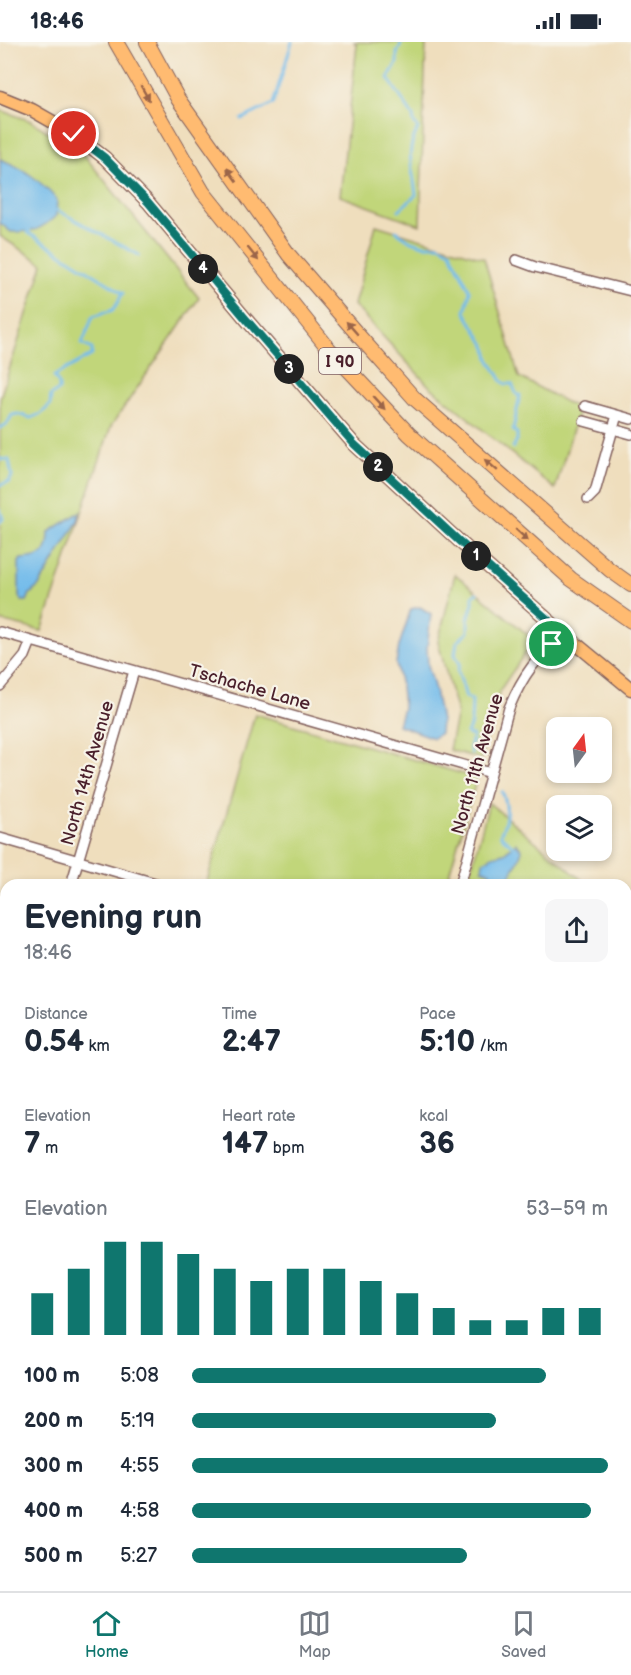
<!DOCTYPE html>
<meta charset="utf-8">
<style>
body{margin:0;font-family:"Balsamiq Sans",sans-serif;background:#f6f6f7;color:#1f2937;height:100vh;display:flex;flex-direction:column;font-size:22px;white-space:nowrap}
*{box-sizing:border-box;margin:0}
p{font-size:20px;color:#747a83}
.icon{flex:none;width:33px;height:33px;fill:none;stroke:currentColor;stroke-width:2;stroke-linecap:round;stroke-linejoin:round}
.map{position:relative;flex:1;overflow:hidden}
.sheet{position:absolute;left:0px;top:837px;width:632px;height:712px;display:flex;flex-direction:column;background:#fff;border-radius:18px 18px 0 0;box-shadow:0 3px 9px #0003}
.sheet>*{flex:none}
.needle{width:39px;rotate:15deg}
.fabs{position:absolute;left:546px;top:675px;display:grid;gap:12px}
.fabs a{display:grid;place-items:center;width:66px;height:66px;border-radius:12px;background:#fff;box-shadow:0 3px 9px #0003;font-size:30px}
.pin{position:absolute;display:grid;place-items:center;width:51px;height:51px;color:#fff;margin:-26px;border:3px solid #fff;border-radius:50%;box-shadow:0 2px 6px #0007}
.km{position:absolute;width:30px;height:30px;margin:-15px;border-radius:50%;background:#222;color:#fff;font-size:16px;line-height:30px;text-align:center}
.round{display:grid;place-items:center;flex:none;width:63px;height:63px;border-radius:12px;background:#f6f6f7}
.summary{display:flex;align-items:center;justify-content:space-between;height:102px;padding:0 24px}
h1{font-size:33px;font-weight:600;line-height:45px}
.metrics{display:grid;grid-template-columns:repeat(3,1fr);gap:9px;height:102px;padding:6px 24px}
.metrics div{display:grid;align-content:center}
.metrics b{font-size:30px;font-weight:600}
.metrics small{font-size:16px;font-weight:400}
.metrics p{font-size:16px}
.chart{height:168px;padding:12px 24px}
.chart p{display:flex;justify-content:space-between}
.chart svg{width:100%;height:108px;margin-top:6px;stroke:#0f766e;stroke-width:6}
ul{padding:0 24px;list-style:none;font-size:20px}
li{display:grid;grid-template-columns:96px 72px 1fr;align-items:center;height:45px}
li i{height:15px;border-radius:8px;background:#0f766e}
.status{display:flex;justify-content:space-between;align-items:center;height:42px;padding:0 30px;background:#fff;direction:ltr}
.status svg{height:16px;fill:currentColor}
.tab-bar{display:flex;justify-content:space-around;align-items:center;height:84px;border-top:2px solid #e0e1e3;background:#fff;font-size:16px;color:#747a83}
.tab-bar a{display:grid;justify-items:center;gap:3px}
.tab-bar .on{color:#0f766e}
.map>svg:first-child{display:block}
</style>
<div class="status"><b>18:46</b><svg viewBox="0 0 49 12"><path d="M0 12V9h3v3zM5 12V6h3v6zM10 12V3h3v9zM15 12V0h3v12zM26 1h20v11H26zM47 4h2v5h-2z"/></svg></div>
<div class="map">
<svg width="631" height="1549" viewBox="0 0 631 1549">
<rect width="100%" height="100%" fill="#f7f3e8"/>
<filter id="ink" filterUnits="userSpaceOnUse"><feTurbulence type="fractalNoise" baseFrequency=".0167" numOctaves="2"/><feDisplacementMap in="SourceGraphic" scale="12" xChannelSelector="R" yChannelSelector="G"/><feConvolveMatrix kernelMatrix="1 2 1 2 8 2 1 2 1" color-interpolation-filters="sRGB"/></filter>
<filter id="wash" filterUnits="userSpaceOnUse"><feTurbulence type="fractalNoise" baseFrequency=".008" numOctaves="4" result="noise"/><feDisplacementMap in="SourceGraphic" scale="24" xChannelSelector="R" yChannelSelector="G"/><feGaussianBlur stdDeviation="1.35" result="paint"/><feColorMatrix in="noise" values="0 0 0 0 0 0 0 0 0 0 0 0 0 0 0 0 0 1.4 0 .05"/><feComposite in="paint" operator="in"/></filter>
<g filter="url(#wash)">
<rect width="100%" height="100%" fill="#efdebd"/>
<path fill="#c1d67a" stroke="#867a52" stroke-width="1.5" d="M354,0h72l-6,183 -80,-29 17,-151z
M0,68l31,11 53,34 115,143 -88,128 -69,205 -42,-10v-223l43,-134 -43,-28z
M376,183l108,33 35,119 60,32 -24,80 -126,-103 -75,-81z
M455,532l79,66 -34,50 -9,26 -10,43 -32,-9 8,-37 -19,-71z
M255,672l222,64 -31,107h-240z
M489,761l99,82h-121z"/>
<path fill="#73bceb" stroke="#5e6e8b" stroke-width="1.5" d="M0,117c25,10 40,21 57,41l-1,16c-17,15 -23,16 -45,16l-11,-9z
M80,470l-2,9 -39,65 -9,8 -3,7h-5l-3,-4v-35l2,-3c21,-2 28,-3 28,-27z
M420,565l11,7 -4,34 1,17 7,25 6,31 -1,12 -7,5 -35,-13 5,-17 -2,-22 -5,-22 3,-18 12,-37z
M516,801l6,7c-3,13 -12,22 -15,35h-28l1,-5 8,-4 2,-4 -8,-3 1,-7 9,-6 12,-3z"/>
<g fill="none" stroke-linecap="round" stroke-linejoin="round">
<path stroke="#73bceb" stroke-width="3" d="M242,77l31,-15 19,-62
M399,168l17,-15c-3,-29 -12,-39 2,-67l-4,-5 -1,-7 -25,-38 9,-15v-10l5,-11
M54,169l3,-1 82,45
M396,189l15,10 13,4h15l11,6 20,40 -5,21 22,36 2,11 13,22 4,3h6l5,11h3l-7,35 4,3v7l-4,8
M0,386l7,-4 5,-9 6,-1 13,4 11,-5 8,-8 1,-10 8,-5v-6l-5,-8 38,-21v-6l-10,-5 11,-28 20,-6 10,-17 -96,-61 3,-2
M0,417l9,1 3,16 -3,6 -9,3
M0,468l3,9 -3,3
M471,711l-1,-5 3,-12 -6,-2 4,-10 1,-24 -6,-3 -8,-26 2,-7 -5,-10 2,-12 11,-10v-13l5,-16v-7l4,-3
M502,750c7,14 5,29 -2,43l13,11v2
M508,836v4l5,-1 2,4
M420,1549l4,-5"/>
</g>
</g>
<g filter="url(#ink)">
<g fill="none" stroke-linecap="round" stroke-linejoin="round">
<defs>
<path id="minor" d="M516,218l19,7 96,24
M585,364l46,13
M584,379l47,13
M588,457l7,-7 22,-77
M0,590l491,141
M0,644l25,-30 6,-15
M0,796l162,47
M71,843l63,-214
M460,843l49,-177c15,-36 27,-48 54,-75
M0,966l6,2
M0,1116l6,-26
M0,1420l6,2
M626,1429l5,7
M0,1534l6,2
M34,1544l20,5
M19,1549l2,-5
M151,1549l1,-5
M500,1549l1,-5"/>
<path id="major" d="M0,55l32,13 42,24 31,24 43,44 97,116 109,126 105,97 104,92 68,56
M0,1139l6,1
M626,1318l5,1"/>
<path id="highway" d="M116,0l87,150 126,157 80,85 162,145 60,42
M147,0l31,57 111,156 70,81 56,63 195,171 21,15"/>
</defs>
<use href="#minor" stroke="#84625e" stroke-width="12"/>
<use href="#major" stroke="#84625e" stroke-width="15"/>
<use href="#highway" stroke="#84625e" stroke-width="16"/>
<use href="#minor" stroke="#fff" stroke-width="9"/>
<use href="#major" stroke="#ffbb71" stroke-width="12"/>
<use href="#highway" stroke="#ffbb71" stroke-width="14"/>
</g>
<defs><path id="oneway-solid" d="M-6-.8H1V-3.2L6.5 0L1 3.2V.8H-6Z" transform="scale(1.5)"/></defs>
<g fill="#9b654a">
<use href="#oneway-solid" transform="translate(145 51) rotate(60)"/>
<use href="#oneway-solid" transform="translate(232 133) rotate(-126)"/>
<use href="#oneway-solid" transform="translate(253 212) rotate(51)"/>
<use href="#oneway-solid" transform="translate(352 286) rotate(-131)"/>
<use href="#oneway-solid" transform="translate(379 361) rotate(47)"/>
<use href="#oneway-solid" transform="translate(491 423) rotate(-139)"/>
<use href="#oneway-solid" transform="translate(522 493) rotate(42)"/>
</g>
</g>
<g fill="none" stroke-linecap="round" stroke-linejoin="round" filter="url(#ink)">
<defs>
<path id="route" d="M74,92l31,24 43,44 97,116 109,126 105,97 104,92 -11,11"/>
</defs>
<use href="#route" stroke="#fff" stroke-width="12"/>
<use href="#route" stroke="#0f766e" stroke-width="8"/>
</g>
<g text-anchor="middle" stroke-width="4.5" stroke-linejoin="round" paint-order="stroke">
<rect fill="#f7f3e8" stroke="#7e5f64" stroke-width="1.5" x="319" y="306" width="42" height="26" rx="4.5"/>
<g font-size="16" font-weight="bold" fill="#4a1f2b">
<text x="340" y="325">I 90</text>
</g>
<g font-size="18" fill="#4a1f2b" stroke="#f7f3e8">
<text transform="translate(250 645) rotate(16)" y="6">Tschache Lane</text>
<text transform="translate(477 722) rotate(-74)" y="6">North 11th Avenue</text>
<text transform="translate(87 731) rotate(-74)" y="6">North 14th Avenue</text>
</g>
</g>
</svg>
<div class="fabs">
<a><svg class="needle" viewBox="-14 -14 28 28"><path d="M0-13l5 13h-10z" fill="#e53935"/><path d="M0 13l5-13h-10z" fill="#747a83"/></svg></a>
<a><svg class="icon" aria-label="layers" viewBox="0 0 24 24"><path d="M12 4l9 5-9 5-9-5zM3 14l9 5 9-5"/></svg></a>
</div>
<div class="pin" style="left:552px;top:602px;background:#1e9e55"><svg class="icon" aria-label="arrive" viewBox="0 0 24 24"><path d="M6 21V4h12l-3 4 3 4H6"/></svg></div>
<div class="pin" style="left:74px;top:92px;background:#d93025"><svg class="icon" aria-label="check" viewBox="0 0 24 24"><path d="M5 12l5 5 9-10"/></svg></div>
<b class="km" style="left:476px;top:514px">1</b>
<b class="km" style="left:378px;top:425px">2</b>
<b class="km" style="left:289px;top:327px">3</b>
<b class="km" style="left:203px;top:227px">4</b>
<section class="sheet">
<div class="summary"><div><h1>Evening run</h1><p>18:46</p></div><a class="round"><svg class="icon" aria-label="share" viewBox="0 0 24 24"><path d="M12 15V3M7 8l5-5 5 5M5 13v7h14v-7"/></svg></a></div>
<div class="metrics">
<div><p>Distance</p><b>0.54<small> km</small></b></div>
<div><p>Time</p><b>2:47</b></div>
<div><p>Pace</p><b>5:10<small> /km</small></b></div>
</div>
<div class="metrics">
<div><p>Elevation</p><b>7<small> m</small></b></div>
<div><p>Heart rate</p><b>147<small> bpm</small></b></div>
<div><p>kcal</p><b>36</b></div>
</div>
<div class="chart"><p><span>Elevation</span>53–59 m</p>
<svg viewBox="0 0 160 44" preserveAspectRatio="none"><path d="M5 44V27M15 44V17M25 44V6M35 44V6M45 44V11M55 44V17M65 44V22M75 44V17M85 44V17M95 44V22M105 44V27M115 44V33M125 44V38M135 44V38M145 44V33M155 44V33"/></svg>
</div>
<ul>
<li><b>100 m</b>5:08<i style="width:85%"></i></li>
<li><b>200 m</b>5:19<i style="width:73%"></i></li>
<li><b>300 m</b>4:55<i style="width:100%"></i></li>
<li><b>400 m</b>4:58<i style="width:96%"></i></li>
<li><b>500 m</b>5:27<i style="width:66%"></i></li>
</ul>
</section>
</div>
<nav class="tab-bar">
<a class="on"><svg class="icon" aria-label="home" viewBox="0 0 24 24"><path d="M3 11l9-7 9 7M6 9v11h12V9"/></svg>Home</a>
<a><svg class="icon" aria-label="map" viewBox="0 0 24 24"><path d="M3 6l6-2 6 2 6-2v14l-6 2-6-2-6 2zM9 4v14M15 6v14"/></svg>Map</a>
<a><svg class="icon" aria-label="saved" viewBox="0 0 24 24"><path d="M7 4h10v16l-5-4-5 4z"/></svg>Saved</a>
</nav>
